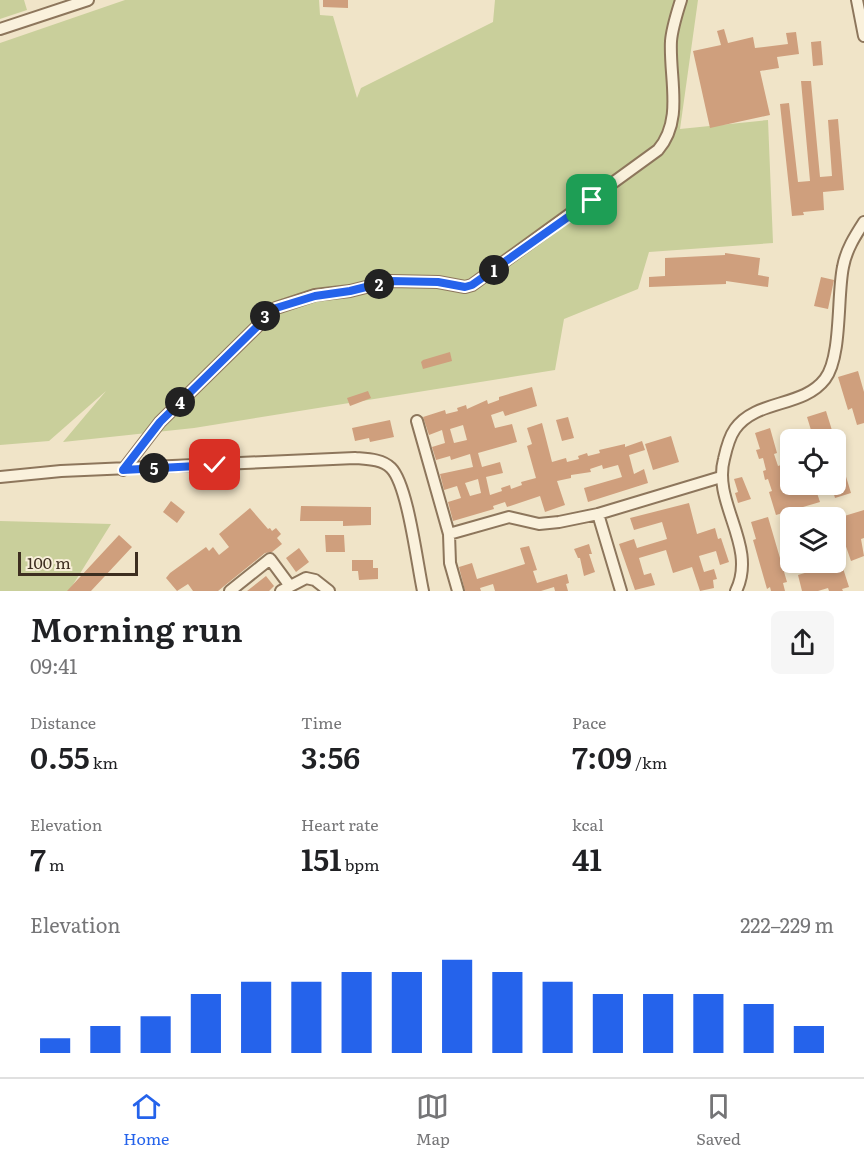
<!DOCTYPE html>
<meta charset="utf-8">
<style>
body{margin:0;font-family:Literata,serif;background:#f6f6f6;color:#202124;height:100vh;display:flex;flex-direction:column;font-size:22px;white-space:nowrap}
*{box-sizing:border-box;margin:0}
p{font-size:20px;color:#757577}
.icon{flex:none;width:33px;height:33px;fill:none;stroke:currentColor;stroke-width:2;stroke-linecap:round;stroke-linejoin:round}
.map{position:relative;height:591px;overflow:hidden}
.drawer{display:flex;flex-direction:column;background:#fff;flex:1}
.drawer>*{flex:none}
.controls{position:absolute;left:780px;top:429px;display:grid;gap:12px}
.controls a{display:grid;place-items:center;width:66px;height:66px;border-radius:9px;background:#fff;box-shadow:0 3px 9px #0003;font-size:30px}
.scale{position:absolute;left:18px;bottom:15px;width:120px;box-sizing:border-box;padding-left:6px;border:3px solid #3d2e20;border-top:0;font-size:16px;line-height:21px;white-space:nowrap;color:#3d2e20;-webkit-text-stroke:4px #f7eed8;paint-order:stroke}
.pin{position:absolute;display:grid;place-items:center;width:51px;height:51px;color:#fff;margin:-26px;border-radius:12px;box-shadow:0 3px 9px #0006}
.km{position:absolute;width:30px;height:30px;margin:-15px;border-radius:50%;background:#222;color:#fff;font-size:16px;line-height:30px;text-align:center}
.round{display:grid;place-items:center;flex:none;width:63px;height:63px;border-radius:9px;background:#f6f6f6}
.overview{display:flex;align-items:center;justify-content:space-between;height:102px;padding:0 30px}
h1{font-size:33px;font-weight:600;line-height:45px}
.stats{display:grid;grid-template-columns:repeat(3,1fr);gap:9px;height:102px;padding:6px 30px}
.stats div{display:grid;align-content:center}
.stats b{font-size:30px;font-weight:600}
.stats small{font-size:16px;font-weight:400}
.stats p{font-size:16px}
.chart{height:168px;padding:12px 30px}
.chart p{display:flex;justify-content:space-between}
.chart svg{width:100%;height:108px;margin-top:6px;stroke:#2563eb;stroke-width:6}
.tab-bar{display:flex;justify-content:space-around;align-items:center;height:84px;border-top:2px solid #e0e0e0;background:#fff;font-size:16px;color:#757577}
.tab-bar a{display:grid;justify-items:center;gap:3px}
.tab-bar .on{color:#2563eb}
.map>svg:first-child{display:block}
</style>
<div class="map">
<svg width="864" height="591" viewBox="0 0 864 591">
<rect width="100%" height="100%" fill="#f0e4c8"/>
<path fill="#c9cf9b" d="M0,0h24l3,10 -27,9z
M125,0h194l1,15 13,1 24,82 4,-10 132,-66 2,-22h203l-18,129 88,-9 5,123 -124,9 -11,37 -74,30 -9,51 -361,58 -131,14 43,-51 -57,50 -49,4v-402z
M0,521l111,3 -42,67h-69z"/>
<path fill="#cf9f7d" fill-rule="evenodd" d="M323,0h25v8l-25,-1z
M724,29l4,14 25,-6 2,11 33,-4 -2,-11 10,-1 3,22 -22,3 2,11 -19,3 10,44 -60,13 -17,-77 28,-6 -4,-14z
M821,41l2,24 -10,1 -2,-24z
M801,81h10l9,96 12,-1 -4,-56 10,-1 6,71 -21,2 1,18 -21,2 1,3 -12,1 -12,-112 9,-1 9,79 12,-1z
M725,253l35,5 -2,17 11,2 -1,10 -42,-6v3l-77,3v-10l16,-1v-18l60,-3z
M821,277l13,3 -6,29 -14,-3z
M450,352l2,9 -29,8 -2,-7 2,-2z
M858,371l6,21v31l-7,2 -5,-17 -4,2 -10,-33z
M532,387l5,19 -32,10 -2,-5 -12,4 4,13 17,-4 5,18 -39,11 4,14 18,-5 3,11 -17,4 4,18 12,-4 -1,-3 9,-3 1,4 11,-4 -1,-3 15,-4 -9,-32 5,-2 -5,-16 15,-5 10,39 14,-4 1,4 12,-3 -1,-3 9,-3 1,3 12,-3 -1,-3 26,-6v3l17,-6 3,9 -16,5 5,19 10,-5 4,14 -60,19 -4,-14 38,-11 -4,-12 -15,4 -1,-4 -12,4 1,3 -20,3v3l-14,3 8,24 -20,7 -5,-16 -33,11 -2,-5 -12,4 1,3 -41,12 -5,-19 13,-4 -4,-12 -13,4 -4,-16 33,-7 -3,-13 -19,6 -1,-4 -14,4 -4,-13 13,-4 -3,-13 -13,5 -6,-18 22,-7 1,4 12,-3 -1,-3 9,-3 1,4 20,-9 1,4 11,-4v-3zM463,425l4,15 -13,3 -4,-14zM478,479l3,14 -11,3 -5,-13z
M368,391l3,7 -21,8 -3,-8z
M826,411l9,29h-21l-7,-23z
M568,417l6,21 -12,3 -6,-21z
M390,420l4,17 -24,5 -1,-4 -14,3 -3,-13z
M770,428l7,25 -3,1 4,12 12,-4v22h24l6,18 -44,13 -7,-23 3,-1 -4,-12 -3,1 -2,-9 3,-1 -3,-12 -4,1 -3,-9 4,-1 -5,-16z
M671,436l8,26 -26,8 -8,-26z
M837,447l14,46 -16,5 -4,-14h5z
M742,477l9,22 -13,4 -3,-10 3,-1 -4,-13z
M171,501l14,11 -8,11 -14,-11z
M689,503l8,31 18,-6 3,11 3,-1 8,24 -9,3 -4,-14 -17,5 5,16 10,-3 3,10 -4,1 1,8 -14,3 -8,-24 -19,6 -7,-23 -27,8 5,17 7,-2 4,12 -20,5 -16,-46 15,-5 3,9 30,-9 -5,-17 -28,8 -4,-12z
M301,506l70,1v18l-28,1v-5h-43z
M250,508l18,21 2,-1 2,3 4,-3 5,6 -4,4 5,6 -10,8 -7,1 -47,38h-25l-5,-7 -11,7 -11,-13 4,-5 36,-26 3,4 4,-4 6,8 10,-8 -10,-13z
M864,510v28l-3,1 3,17 -13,5 -9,-26 4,-1 -5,-17z
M768,517l19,65 -4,1 2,8h-14l-1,-4 -3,2 -14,-49 3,-1 -5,-17z
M119,535l13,12 -41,44h-24z
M325,535h19l1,17h-19z
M589,544l3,10h-3l6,18 -11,4 -4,-18h-2l-4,-9z
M529,546l8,24 -4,1 4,12 30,-9 2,9 -3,1 2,7h-13l-1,-4 -13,4h-46l-2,-7 -13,4 1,3h-16l-6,-24 13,-4 5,16 48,-15 -5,-16z
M299,548l10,14 -13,10 -10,-14z
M352,560h21v8h5v11l-19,1 -1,-9h-6z
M841,562l8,25 -7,2 1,2h-14l-1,-3 -10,3h-16l-4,-16z
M266,576l8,10 -5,5h-22z"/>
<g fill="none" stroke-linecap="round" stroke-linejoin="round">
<defs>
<path id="minor" d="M857,0l7,36
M0,29l88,-29
M417,421l32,113 1,29 8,28
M123,470l37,-48 116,-114 39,-13 35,-4 40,-10 48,1 27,5 7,-2 186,-135c26,-30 11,-72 13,-109 1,-13 6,-28 10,-41
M0,477l61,-6 294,-13c12,1 27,1 36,10 17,17 26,96 32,123
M598,514l23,77
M449,534l60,-17 30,7 20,-2 39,-8 123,-37
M230,591l40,-32 20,27
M281,591l25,-13 9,2 14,11
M736,591c22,-45 -24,-88 -12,-132 2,-9 6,-23 11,-30 21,-30 68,-21 90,-50 17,-22 12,-84 18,-112 3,-17 12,-31 21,-45"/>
</defs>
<use href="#minor" stroke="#8d765c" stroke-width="14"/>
<use href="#minor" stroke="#faf1dc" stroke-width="10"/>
</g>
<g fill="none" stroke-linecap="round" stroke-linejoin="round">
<defs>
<path id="route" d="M215,465l-92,5 37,-48 116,-114 39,-12 35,-5 40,-10 48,1 27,5 7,-2 120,-85"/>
</defs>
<use href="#route" stroke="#fff" stroke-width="12"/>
<use href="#route" stroke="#2563eb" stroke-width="8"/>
</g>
</svg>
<div class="controls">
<a><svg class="icon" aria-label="locate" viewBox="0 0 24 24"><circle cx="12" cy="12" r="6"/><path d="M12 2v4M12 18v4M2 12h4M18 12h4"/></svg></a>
<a><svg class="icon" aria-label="layers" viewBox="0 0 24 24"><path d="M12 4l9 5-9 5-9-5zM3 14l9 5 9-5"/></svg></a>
</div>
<div class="scale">100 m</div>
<div class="pin" style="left:592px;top:200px;background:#1e9e55"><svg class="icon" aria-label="arrive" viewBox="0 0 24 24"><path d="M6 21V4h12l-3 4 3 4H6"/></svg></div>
<div class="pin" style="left:215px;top:465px;background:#d93025"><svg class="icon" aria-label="check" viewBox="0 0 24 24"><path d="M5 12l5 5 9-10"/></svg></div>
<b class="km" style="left:494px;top:270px">1</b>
<b class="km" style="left:379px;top:284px">2</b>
<b class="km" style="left:265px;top:316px">3</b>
<b class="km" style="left:180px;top:402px">4</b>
<b class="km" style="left:154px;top:468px">5</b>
</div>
<section class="drawer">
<div class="overview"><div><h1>Morning run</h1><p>09:41</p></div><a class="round"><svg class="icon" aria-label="share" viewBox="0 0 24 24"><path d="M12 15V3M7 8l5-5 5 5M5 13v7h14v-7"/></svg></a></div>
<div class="stats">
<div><p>Distance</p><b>0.55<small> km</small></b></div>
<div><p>Time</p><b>3:56</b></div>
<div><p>Pace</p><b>7:09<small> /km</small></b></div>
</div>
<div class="stats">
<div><p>Elevation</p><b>7<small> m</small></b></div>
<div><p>Heart rate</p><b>151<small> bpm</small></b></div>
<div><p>kcal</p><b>41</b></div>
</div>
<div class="chart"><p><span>Elevation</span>222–229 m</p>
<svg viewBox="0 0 160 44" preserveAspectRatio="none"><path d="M5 44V38M15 44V33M25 44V29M35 44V20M45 44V15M55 44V15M65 44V11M75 44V11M85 44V6M95 44V11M105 44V15M115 44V20M125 44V20M135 44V20M145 44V24M155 44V33"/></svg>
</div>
</section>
<nav class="tab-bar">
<a class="on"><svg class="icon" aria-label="home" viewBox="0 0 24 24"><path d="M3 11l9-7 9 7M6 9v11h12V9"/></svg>Home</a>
<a><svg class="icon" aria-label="map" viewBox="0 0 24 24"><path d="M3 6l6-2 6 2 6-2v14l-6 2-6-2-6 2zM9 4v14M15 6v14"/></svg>Map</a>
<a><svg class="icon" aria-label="saved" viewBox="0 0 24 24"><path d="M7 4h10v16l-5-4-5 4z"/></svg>Saved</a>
</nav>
